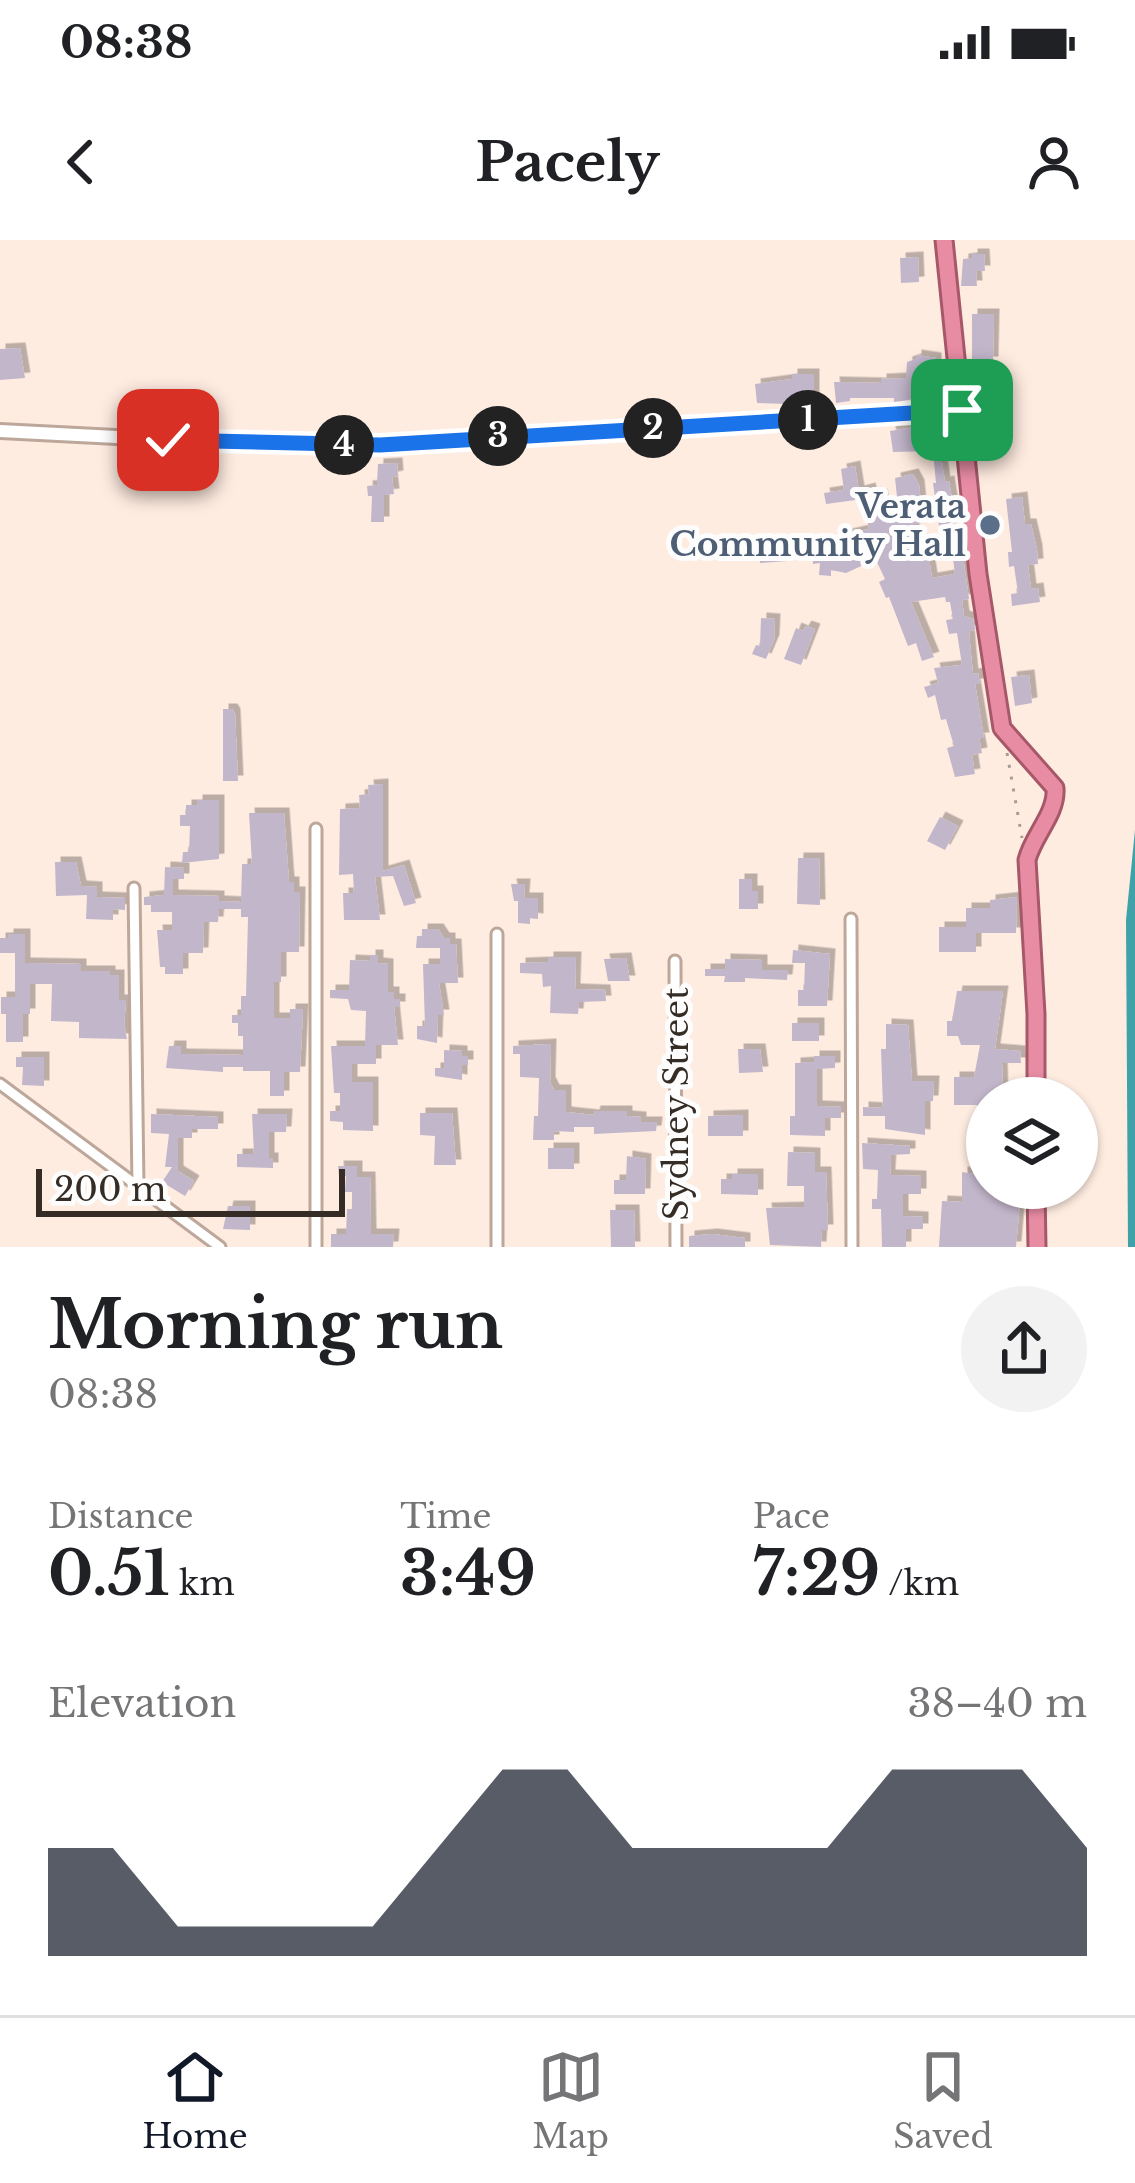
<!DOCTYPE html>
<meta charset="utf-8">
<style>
body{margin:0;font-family:"Libre Baskerville",serif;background:#f2f2f2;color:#202124;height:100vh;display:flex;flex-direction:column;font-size:45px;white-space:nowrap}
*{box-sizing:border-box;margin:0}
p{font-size:39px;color:#757577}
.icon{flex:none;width:66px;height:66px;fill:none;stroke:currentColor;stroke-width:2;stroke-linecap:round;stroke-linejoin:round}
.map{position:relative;height:1007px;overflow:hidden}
.sheet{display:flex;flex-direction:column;background:#fff;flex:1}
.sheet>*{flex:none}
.buttons{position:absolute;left:966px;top:837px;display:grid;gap:24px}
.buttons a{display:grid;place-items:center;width:132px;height:132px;border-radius:50%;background:#fff;box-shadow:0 3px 9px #0004;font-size:60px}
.scale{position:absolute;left:36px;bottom:30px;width:309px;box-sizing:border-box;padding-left:12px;border:6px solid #352c26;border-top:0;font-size:33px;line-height:42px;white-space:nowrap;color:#352c26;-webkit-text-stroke:9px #fdfdfd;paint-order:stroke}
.pin{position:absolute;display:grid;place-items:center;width:102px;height:102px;color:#fff;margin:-51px;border-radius:24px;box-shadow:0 6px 18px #0006}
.km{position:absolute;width:60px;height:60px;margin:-30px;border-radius:50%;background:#222;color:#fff;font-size:33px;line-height:60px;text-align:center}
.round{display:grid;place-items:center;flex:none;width:126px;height:126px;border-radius:63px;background:#f2f2f2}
.headline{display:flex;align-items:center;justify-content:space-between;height:204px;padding:0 48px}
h1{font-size:66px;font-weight:700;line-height:90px}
.stats{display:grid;grid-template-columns:repeat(3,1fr);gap:18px;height:204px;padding:12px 48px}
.stats div{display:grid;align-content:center}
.stats b{font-size:60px;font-weight:700}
.stats small{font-size:33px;font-weight:400}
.stats p{font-size:33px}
.chart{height:336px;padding:24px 48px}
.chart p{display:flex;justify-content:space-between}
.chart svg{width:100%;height:216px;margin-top:12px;fill:#111827;opacity:.7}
.status{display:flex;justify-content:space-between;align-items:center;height:84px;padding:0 60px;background:#fff;direction:ltr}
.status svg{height:33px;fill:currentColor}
header{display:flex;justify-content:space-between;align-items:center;height:156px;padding:0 48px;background:#fff;font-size:54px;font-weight:700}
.menu{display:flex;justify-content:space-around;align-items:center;height:168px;border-top:3px solid #e0e0e0;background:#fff;font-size:33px;color:#757577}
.menu a{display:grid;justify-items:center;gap:6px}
.menu .on{color:#111827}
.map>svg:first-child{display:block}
</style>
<div class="status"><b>08:38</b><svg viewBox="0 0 49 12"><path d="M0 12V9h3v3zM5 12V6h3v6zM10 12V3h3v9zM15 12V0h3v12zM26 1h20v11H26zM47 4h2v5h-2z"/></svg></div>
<header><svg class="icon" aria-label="back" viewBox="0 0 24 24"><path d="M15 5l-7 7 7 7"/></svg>Pacely<svg class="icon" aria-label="person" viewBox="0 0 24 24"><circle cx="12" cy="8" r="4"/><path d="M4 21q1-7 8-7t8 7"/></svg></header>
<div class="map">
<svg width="1135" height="1007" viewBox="0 0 1135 1007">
<defs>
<filter id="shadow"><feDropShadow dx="5.5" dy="-5.5" stdDeviation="0" flood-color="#0004"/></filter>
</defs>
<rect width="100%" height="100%" fill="#ffece1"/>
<path fill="#3fa2a9" d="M1135,590v417h-7l-2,-327z"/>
<path fill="#c2b6cb" filter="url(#shadow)" d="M972,14h12l1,17h-9l1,15h-16l2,-27 9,-1z
M918,17l1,25 -18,1 -1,-25z
M972,74h22l-1,48h-21z
M20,108l5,30 -25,2v-31z
M916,115l20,3v11h-12l1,17 10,-1 1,11 -42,6v-4h-44v3l-14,2 -2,-21 47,1v-4l25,-1 1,-16 9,-3z
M792,134h22v31l-26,2v-3l-31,-1 -2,-19 37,-5z
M998,142l7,41 -25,5 -8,-41z
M941,183l3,13 -6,1 7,45 4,-1 7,42 -17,3 -6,-43h3l-3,-32 -40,1 -3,-21z
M397,223l1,13 -6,1 2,17 -10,1v27h-13l1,-26h-4l-1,-10 10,-1 1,-21z
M855,226l4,25 11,-3 2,8 10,-2 2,14 14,-2 -3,-28 18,-4 6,11 4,38 -9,1v16l12,-1 6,39 23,-4 -2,-15 10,-2 6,42 -7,1 2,16 9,3 2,11 -6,1 2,24 2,19 5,-1 2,11h-5l9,54h-5l3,15 -10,2 3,19 -20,3 -8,-29 7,-2 -8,-27 -5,1 -6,-25 -7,3 -4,-11 14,-4 -4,-15 28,-3 -5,-32 -8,1 -3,-14 7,-1 -3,-17h-4l-1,-5 -34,5 23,55 -12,4 -6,-18 -8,3 -19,-49 -3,1 -7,-16 6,-3 -9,-19 -5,2 -2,-5 1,5 -24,11 -15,-3v6l-12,-1 1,-12 -7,1 -1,-11 32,-2 -2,-16 27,-6 -6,-30 -37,5 -2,-11 20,-3 -3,-21z
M1022,257l3,27h6l6,26 1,14 -10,1 3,24 7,-1 2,14 -28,4 -1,-12 7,-1 -4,-27 -5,1 -1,-15h4l-6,-53z
M786,303l2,18 -28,2 -2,-18z
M761,378l14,1 -1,21 -8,19 -14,-5 4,-9 4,1z
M806,386l9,3 -14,36 -17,-6 12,-31 7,3z
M1029,435l3,28 -17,3 -4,-29z
M223,469h9l3,5 3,67h-15z
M383,544v87l21,-6 12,38 -12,3 -11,-30 -18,1 5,43h-36l-1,-27h11l-1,-19 -14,1 1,-66 20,-1 -1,-13 10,-1 -1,-9z
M197,560h22v59l-37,4 1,-11h6l1,-26h-10v-11h6v-10h11z
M249,573h35l5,69h5v10h6l-1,60h-18v30h-7v36h16v-9h13l-3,63h-16v24h-14v-25h-27v-4h-20v5l-57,-4 3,-22h12v8l62,1v-19h-5v-13h-6v-8h9v-19h5l2,-79h-7v-8h-22l-1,13h-14l-1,31h-20v21h-18v-7h-5l-3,-37h15v-18h-21v-7h-7v-8l20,-2 1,-28 19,1v11h-11v16l46,1v5l22,1 1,-38h10z
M940,577l18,9 -13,24 -18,-9z
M798,618h21l1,47 -23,-1z
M55,622h21l5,24 16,1v10l28,1v12l-12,-1v11l-27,-1 1,-24 -31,1z
M739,639h13v12h6v18h-19z
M511,644h14l-1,14h14v21l-8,-1v6l-12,-1v-22h-4z
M1017,657l-1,36h-40v19h-37v-25h27v-19h24v-8z
M422,689h16l6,9h6v6h6l2,39h-19l5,32h-6l-1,28 -20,-4v-13h8l-2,-62h17v-16h-24l1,-12h5z
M8,694h17v29l56,1v7h29v4h9v25h7l-2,26 3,13 -48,-1v-16l-28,-1 1,-37h-22v30h-7v28h-17v-28h-5v-17h14v-44h-15v-15h8z
M793,710l37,4 -3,52h-29v-16h6l1,-27h-13z
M370,715h8v8l10,1v28h6v7h6v8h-6l4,38h-22v19h-24v18h21v49l-30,-1v-8l-13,-1v-10h10v-18h-6l-3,-47h34l1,-35 -15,-1 -3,-11 -18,-1v-8h19l1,-30 20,1z
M548,717h28l-1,32 30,1 1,11 -27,1 -1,12 -28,-1 1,-27 -8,1 -1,-13 -22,-1v-10l28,-1z
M626,718l4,23h-22l-4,-22z
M725,719l37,1v10h26l-1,10 -42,-2v4h-21l1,-6h-20v-7h20z
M957,751h46l-8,58 25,2 1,12h-19l1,35h-16v38h-10v-31h-23v-28h20l6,-32h-19l-3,-9h-11v-15h5z
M792,783h27v18h-27z
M886,784l22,1 4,56h22l-1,20h-8v34l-40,-6v-13h-22v-9l20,1 -2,-59h5z
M551,804l-1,38 4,8h12v22l28,3 1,-4h32v5l14,1v5h16l-1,9 -62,3v-7h-20v5l-20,-1v9h-21l1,-24h4l1,-38 -19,-1v-23h-7v-8z
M738,809h22l3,23 -24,1z
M444,810l18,1v5h6v9h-6v15l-27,-4v-8h9z
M814,816h21v12l-18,1v37l24,1v11h-16v18l-35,-1v-19h5v-53l19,-1z
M16,817h28v29l-22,-1 1,-18h-7z
M420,873h32l4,52h-22l1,-29 -15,-1z
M151,874l67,3v12h-26v9h-14v33l16,10 -9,15 -23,-14 10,-15h-7l4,-33 -18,-1z
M252,874h35l-1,18h-17v26h4v10l-36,-1v-13h17z
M743,875v21h-35v-20z
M862,903l48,3v8l-19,1 -1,20 31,1v18h-18v22l20,1v12h-17v18h-24l-1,-38h-9v-10h5l1,-29 -15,-1z
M548,908h26v21h-26z
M788,912l27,1v19h11l2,58h-6l-1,17 -51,-2 -4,-37 38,-1v-21h-17z
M627,916l19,3 -1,35h-31v-14h12z
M338,926h19v11h13l1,57h23l-1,13h-62v-13h15l1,-25h5v-17h-7l1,-16 -7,1z
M962,932l25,4v12h9v11l24,1 -4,47h-77l3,-46 20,1z
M732,934h26v21l-37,-1v-15h11z
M228,966h22v24l-27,-1z
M610,970h24l1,37h-24z
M712,994l33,4v9h-56v-11z"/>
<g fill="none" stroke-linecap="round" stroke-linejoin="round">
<defs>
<path id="minor" d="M316,589v418
M134,648l4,299
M851,679l1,328
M497,694v313
M675,721l1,286
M0,844l220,163"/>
<path id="tertiary" d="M0,191l272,14h107l583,-36"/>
<path id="trunk" d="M944,0l34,334 24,154 53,60c2,26 -22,47 -28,72l9,154v84
M1036,948l1,59"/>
</defs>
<use href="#minor" stroke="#bda79a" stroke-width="15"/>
<use href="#tertiary" stroke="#bda79a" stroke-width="18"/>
<use href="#trunk" stroke="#a65869" stroke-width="21"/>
<path stroke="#aa9b92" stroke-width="3" stroke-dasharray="3 9" stroke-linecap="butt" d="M1007,513l15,85"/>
<use href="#minor" stroke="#fff" stroke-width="9"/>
<use href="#tertiary" stroke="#fff" stroke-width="12"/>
<use href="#trunk" stroke="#e88ca4" stroke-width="15"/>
</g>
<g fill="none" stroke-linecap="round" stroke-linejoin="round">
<defs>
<path id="route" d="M168,200l212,5 582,-35"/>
</defs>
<use href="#route" stroke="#fff" stroke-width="24"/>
<use href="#route" stroke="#1a73e8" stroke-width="15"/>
</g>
<circle fill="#5c6f8a" stroke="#fdfdfd" stroke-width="4.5" cx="990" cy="285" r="12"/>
<g text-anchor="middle" stroke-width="10" stroke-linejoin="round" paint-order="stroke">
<g font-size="33" font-weight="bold" fill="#4e5e75" stroke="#fdfdfd" text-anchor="end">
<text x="966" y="278">Verata<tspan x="966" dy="38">Community Hall</tspan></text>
</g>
<g font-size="33" fill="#352c26" stroke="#fdfdfd">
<text transform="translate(676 864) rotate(-90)" y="12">Sydney Street</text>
</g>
</g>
</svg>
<div class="buttons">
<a><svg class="icon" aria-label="layers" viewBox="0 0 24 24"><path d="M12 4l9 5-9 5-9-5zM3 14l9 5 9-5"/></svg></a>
</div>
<div class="scale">200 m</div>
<div class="pin" style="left:962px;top:170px;background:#1e9e55"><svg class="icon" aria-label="arrive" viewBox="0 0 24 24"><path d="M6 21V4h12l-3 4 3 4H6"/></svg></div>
<div class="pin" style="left:168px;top:200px;background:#d93025"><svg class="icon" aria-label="check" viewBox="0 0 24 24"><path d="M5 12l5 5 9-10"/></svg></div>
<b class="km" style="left:808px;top:180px">1</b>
<b class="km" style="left:653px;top:188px">2</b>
<b class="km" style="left:498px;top:196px">3</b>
<b class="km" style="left:344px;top:205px">4</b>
</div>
<section class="sheet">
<div class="headline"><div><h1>Morning run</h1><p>08:38</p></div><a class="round"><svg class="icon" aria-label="share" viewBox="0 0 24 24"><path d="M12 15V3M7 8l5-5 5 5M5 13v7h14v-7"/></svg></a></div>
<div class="stats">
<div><p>Distance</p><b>0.51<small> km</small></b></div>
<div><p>Time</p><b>3:49</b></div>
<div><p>Pace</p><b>7:29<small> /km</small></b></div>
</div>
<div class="chart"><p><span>Elevation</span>38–40 m</p>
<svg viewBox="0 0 160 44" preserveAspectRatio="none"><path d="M0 44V22L10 22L20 38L30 38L40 38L50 38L60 22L70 6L80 6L90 22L100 22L110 22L120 22L130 6L140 6L150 6L160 22V44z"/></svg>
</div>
</section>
<nav class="menu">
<a class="on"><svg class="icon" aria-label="home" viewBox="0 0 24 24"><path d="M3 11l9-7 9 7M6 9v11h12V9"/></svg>Home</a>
<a><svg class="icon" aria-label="map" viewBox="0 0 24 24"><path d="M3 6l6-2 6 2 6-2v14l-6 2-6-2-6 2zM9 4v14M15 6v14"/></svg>Map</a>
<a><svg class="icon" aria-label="saved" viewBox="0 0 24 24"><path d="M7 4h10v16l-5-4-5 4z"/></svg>Saved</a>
</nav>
